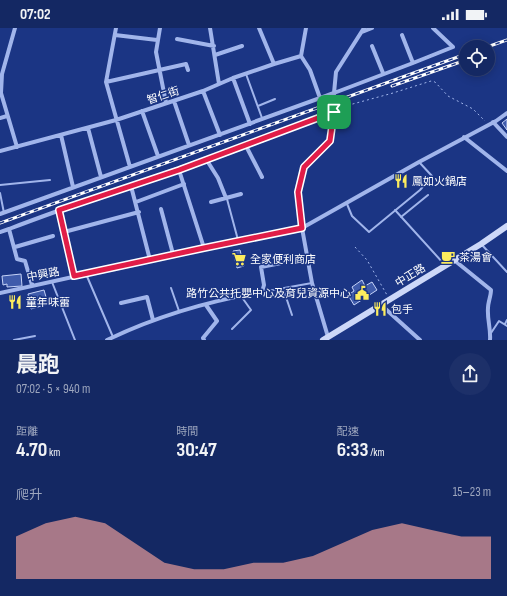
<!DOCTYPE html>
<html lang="zh-TW">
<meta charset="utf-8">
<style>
body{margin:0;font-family:"Sofia Sans Condensed","Noto Sans TC",sans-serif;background:#1d3069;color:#f1f3f6;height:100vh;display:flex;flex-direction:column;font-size:15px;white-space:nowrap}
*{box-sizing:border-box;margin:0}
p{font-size:13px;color:#9da6be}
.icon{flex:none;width:22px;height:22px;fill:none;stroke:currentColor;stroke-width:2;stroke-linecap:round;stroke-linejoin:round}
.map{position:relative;height:312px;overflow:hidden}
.panel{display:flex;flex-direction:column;background:#142863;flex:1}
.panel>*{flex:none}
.fabs{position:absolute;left:459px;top:12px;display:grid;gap:8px}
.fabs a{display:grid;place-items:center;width:36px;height:36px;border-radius:50%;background:#142863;box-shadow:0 2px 10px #0003,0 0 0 1px #334478;font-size:20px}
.pin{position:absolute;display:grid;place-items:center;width:34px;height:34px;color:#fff;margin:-17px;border-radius:8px;box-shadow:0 2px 6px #0006}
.round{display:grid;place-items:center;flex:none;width:42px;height:42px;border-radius:21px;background:#1d3069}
.head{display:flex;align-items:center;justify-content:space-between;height:68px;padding:0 16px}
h1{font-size:22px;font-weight:700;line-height:30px}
.metrics{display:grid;grid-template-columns:repeat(3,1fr);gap:6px;height:68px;padding:4px 16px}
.metrics div{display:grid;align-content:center}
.metrics b{font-size:20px;font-weight:700}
.metrics small{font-size:11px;font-weight:400}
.metrics p{font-size:11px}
.chart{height:112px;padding:8px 16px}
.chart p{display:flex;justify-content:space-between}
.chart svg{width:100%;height:72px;margin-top:4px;fill:#e69b98;opacity:.7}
.status{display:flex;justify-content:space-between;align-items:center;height:28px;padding:0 20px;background:#142863;direction:ltr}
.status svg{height:11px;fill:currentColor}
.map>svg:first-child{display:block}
</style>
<div class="status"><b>07:02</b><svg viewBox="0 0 49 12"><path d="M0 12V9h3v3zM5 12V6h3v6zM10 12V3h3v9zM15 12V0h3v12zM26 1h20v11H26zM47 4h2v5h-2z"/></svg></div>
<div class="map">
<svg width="507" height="312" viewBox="0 0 507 312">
<rect width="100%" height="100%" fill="#1b3584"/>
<path fill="#3f5bab" stroke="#c6d3f8" d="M507,91v11l-5,-7z
M240,222l4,16 -7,2 -4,-17z
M21,246l1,12 -15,1v-3l-4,1 -1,-9z
M362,252l3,6 7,-4 5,8 -23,15 -6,-10 6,-4 -2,-4z
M44,262l4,14 -17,5 -3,-15z"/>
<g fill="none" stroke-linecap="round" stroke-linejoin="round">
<path stroke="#a1b5eb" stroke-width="1" stroke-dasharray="2 3" stroke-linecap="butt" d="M338,80l55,-15 38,-12 4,1 13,14 25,13 12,12
M355,219l12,13 20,35"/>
<path stroke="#a1b5eb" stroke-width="2" d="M246,46l16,44
M258,78l17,-7
M0,157l50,-5
M0,165l4,20
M227,171l11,41
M347,176l5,12 17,16 51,-42 12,-14 -13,-14
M395,182l49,54
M401,189l27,-22
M482,217l25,27
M86,246l27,63
M52,254l23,58
M171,260l8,23
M283,260l9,27
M262,264l50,-9
M505,296l2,-4
M232,301l19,-19 -10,-14
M491,305l8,-12 8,5
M14,312l21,-4"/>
<path stroke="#a1b5eb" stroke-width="4" d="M15,0l-13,46 -1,19 16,54
M116,0l-10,54 24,85
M160,0l-4,24 10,51
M210,0l9,56
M259,0l15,36
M364,0l-28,44 -2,21 79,-30 40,-16 -20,-19
M362,4l10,-4
M115,7l42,5
M402,7l11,28
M177,11l37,7
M372,18l11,27
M215,27l27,-9
M301,28l9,14 10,28
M233,50l17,46
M106,54l80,-18 2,6
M203,63l17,44
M174,73l15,44
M142,83l16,45
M0,90l7,-2
M493,94l14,15
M88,100l13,49
M61,107l12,52
M464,109l43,34
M0,123l116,-31 87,-29 30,-13 41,-14 27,-8 5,-28
M206,131l12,19 8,20
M179,142l25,78
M262,149l-17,-33 89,-32
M131,158l19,74
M136,174l48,-18
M211,174l30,-8
M161,181l12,45
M59,182l15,66
M0,186l334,-121v19l-4,29 -26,26 -6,25 4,36 10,55 16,54
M9,201c78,-30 158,-55 236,-85
M0,204l9,-3 8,30 8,2 7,24
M64,204l75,-20
M15,219l38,-11
M454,232l37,30c0,6 -3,12 -3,18 -1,11 3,21 2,32
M0,265l204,-45 98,-20 117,-66 77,-41 11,-8
M121,275l26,-6 6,23
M380,276l40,36
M107,312c48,-23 102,-39 155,-48l2,-7 -3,-18 20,-4
M204,312l-1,-2 14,-17 -11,-16"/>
<path stroke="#cdd8f8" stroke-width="6" d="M323,312l158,-96 26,-18"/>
<defs>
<path id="rail" d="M487,19l20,-7
M392,58l74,-26
M0,195l466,-169"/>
</defs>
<use href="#rail" stroke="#fff" stroke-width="3"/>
<use href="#rail" stroke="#1b3584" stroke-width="1.5" stroke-dasharray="4.5" stroke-linecap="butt"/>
</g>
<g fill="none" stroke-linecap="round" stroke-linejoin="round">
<defs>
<path id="route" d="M334,84l-4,29 -26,26 -6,25 4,36 -98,20 -130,28 -15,-66 120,-40z"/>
</defs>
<use href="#route" stroke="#fff" stroke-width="8"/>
<use href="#route" stroke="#e11d48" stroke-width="5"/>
</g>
<defs>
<symbol id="restaurant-bare" viewBox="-9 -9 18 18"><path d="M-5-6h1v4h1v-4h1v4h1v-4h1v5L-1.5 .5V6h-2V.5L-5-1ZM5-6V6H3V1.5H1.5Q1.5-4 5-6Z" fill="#fcec5e" stroke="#1b3584" stroke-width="2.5" paint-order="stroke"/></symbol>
<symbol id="cafe-bare" viewBox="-9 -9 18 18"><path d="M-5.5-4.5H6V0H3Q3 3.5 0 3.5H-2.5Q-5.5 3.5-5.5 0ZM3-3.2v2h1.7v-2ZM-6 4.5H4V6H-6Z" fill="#fcec5e" stroke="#1b3584" stroke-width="2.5" paint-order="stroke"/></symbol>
<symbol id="supermarket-bare" viewBox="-9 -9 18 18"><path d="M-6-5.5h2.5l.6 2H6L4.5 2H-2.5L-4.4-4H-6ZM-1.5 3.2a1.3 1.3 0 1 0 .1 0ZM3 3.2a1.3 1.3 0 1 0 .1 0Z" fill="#fcec5e" stroke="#1b3584" stroke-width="2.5" paint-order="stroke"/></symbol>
<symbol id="civic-bare" viewBox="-9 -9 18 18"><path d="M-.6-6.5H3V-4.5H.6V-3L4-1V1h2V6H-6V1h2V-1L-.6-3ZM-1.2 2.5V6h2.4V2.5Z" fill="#fcec5e" stroke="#1b3584" stroke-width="2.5" paint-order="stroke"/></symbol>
</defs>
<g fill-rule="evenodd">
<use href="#restaurant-bare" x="391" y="143" width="20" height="20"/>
<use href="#cafe-bare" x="438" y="219" width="20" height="20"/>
<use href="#supermarket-bare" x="229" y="221" width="20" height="20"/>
<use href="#civic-bare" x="352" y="255" width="20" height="20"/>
<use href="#restaurant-bare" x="5" y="264" width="20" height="20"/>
<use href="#restaurant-bare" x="370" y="271" width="20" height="20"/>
</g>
<g text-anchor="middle" stroke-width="3" stroke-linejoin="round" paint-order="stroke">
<g font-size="11" fill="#fff" stroke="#1b3584">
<text transform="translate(163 67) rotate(-18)" y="4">智仁街</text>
<text transform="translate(43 246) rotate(-11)" y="4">中興路</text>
<text transform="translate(410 247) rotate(-31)" y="4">中正路</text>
</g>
<g font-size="11" fill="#fff" stroke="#1b3584" text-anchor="start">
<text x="412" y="157">鳳如火鍋店</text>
<text x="459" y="233">茶湯會</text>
<text x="250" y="235">全家便利商店</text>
<text x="351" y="269" text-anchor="end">路竹公共托嬰中心及育兒資源中心</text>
<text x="26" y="278">童年味蕾</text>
<text x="391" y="285">包手</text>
</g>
</g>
</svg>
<div class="fabs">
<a><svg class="icon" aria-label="locate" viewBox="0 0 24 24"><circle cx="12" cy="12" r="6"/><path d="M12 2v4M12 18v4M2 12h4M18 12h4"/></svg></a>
</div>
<div class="pin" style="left:334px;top:84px;background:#1e9e55"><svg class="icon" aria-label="arrive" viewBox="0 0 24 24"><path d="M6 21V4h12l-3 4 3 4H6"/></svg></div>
</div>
<section class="panel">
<div class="head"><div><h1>晨跑</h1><p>07:02 · 5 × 940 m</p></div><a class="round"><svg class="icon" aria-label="share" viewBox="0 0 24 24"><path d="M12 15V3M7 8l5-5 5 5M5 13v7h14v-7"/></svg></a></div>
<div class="metrics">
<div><p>距離</p><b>4.70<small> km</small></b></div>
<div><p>時間</p><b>30:47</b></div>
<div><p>配速</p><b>6:33<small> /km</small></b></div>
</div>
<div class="chart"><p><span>爬升</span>15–23 m</p>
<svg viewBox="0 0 160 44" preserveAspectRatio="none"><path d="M0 44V18L10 10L20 6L30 10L40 22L50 34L60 38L70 38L80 34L90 34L100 30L110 22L120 14L130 10L140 14L150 18L160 18V44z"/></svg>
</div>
</section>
